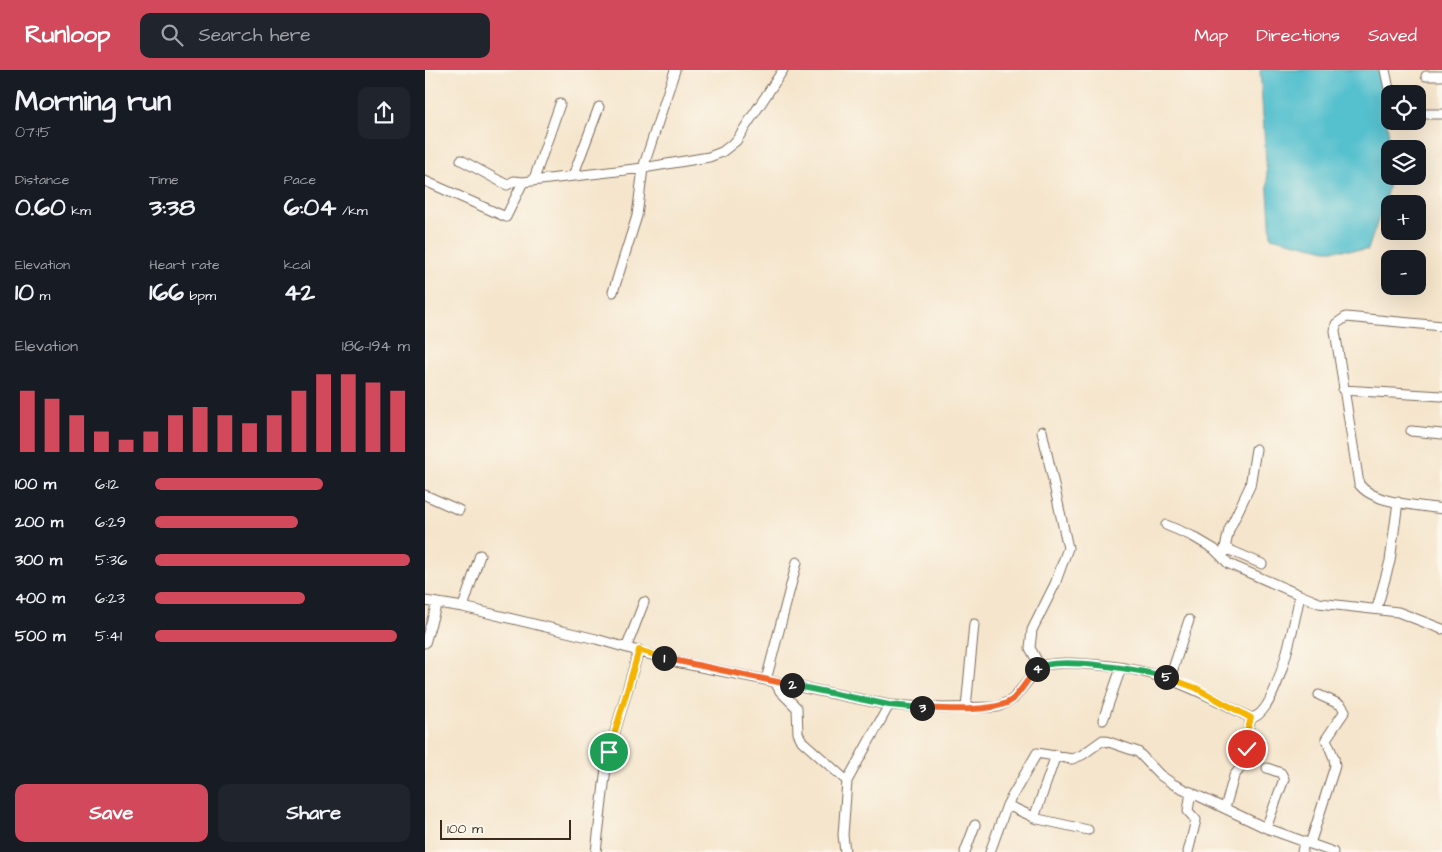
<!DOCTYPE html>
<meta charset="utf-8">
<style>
body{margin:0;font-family:"Architects Daughter",sans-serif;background:#20242c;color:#f1f3f6;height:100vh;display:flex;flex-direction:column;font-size:19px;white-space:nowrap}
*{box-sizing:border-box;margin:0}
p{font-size:16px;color:#9ea1a6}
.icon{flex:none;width:28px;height:28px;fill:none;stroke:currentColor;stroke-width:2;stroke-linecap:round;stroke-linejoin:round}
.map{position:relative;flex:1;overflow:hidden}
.drawer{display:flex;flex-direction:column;background:#171b24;width:425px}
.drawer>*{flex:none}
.controls{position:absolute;left:956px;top:15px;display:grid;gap:10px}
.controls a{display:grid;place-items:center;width:45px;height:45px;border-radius:10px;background:#171b24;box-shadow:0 5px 20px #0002;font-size:25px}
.scale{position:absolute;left:15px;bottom:12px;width:131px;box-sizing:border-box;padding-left:5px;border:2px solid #3b2a1e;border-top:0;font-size:14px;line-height:18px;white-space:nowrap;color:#3b2a1e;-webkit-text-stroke:4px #fbf7ec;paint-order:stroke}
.pin{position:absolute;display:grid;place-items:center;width:42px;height:42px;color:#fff;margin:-21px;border:2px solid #fff;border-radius:50%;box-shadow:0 1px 5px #0007}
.km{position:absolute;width:25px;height:25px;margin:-12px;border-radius:50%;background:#222;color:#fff;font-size:14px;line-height:25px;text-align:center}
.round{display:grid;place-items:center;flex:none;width:52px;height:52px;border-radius:10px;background:#20242c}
.overview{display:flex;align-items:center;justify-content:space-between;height:85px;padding:0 15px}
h1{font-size:28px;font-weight:800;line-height:38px}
.stats{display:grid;grid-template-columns:repeat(3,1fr);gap:8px;height:85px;padding:5px 15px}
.stats div{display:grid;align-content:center}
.stats b{font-size:25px;font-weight:800}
.stats small{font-size:14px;font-weight:400}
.stats p{font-size:14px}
.chart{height:140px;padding:10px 15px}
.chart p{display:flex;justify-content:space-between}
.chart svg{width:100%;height:90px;margin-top:5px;stroke:#d1495b;stroke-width:6}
.button{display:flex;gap:10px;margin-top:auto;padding:10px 15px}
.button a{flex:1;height:58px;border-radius:10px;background:#d1495b;color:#fff;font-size:20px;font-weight:800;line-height:58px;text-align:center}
.button a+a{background:#20242c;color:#f1f3f6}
ul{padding:0 15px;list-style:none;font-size:16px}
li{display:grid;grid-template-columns:80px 60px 1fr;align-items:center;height:38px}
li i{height:12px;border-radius:6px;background:#d1495b}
header{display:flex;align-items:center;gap:30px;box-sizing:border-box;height:70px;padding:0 25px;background:#d1495b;color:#fff}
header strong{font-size:24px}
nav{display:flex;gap:28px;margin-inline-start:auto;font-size:18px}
.search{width:350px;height:45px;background:#20242c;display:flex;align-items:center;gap:12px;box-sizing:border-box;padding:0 18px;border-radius:10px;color:#9ea1a6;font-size:19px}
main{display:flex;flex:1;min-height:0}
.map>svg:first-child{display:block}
</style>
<header>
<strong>Runloop</strong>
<div class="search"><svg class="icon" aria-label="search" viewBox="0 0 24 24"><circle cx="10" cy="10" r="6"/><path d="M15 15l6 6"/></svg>Search here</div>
<nav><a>Map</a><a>Directions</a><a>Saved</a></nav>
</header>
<main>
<section class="drawer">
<div class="overview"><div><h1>Morning run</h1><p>07:15</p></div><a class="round"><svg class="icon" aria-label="share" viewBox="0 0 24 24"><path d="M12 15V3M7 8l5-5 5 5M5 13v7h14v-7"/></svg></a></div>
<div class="stats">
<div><p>Distance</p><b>0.60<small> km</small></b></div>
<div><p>Time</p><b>3:38</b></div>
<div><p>Pace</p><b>6:04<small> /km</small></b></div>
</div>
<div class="stats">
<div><p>Elevation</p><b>10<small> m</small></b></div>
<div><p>Heart rate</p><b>166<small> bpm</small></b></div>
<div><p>kcal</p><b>42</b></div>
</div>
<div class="chart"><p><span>Elevation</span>186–194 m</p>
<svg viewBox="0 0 160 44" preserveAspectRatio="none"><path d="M5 44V14M15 44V18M25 44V26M35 44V34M45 44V38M55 44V34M65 44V26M75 44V22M85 44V26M95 44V30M105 44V26M115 44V14M125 44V6M135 44V6M145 44V10M155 44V14"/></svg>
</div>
<ul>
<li><b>100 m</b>6:12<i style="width:66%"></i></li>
<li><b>200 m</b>6:29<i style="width:56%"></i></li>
<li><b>300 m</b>5:36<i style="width:100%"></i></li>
<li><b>400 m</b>6:23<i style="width:59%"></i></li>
<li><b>500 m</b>5:41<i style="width:95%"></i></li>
</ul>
<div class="button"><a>Save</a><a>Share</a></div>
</section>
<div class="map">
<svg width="1017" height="782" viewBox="0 0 1017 782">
<rect width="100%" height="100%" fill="#fbf7ec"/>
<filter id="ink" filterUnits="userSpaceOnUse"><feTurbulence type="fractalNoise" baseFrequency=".02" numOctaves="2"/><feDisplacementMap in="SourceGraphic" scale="10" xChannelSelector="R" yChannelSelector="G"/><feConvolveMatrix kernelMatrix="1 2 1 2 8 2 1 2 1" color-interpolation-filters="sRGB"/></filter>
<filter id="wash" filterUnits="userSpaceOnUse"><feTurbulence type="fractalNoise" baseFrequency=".0096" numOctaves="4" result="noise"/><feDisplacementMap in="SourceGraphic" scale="20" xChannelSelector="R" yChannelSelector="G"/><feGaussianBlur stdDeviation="1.12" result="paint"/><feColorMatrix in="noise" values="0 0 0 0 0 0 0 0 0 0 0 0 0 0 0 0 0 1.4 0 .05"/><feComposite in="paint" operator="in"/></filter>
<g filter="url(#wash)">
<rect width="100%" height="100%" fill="#f5e5cc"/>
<path fill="#54c0ce" stroke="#487576" d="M835,0h118c8,36 13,71 12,106 0,15 -17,57 -22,74h-42l-55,-13z"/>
</g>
<g filter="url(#ink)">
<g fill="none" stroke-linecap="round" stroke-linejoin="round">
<defs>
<path id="minor" d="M960,0l5,24
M1001,6h16
M992,44h25
M36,90l46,25 7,-4 9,1
M148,106l26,-69
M109,109l26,-75
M0,111l81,36 17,-35 120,-14 66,-11 13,-5 14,-11 47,-71
M188,222l24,-76 6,-48 32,-98
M1017,256l-96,-9 -10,7 -1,7 24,153c14,20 60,21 83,25
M918,320l99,6
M986,361l31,3
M0,425l34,15
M741,455l26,11 22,13 15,15 71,31
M800,478l37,16
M798,487l6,-27 21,-44 6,-37
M0,531l38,6 133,32 80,23 213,43 54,3 55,-1 15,-8 27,-33c15,-4 30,-3 46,-2 68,3 106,23 165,54 26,-3 44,-99 49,-123l19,8 79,9 44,17
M38,537l17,-52
M952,538l13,-47 8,-59
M0,573l12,-40
M202,576l17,-44
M615,596l-10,-18 2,-18 23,-46 13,-36 -26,-117
M745,608l19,-58
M341,610l31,-118
M350,612l5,9 17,17 1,25 4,8 45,40
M541,638l8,-84
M678,650l18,-52
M582,735l31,14 50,11
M800,738l9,-32 14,-18 -3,-16 6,-24
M609,748l22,-63
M841,758l18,-49 -3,-6 -14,-5
M885,774l25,-78 -1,-8 -8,-19 19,-28 -4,-6 -22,-10
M171,782l11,-93 32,-109
M420,782l-2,-17 4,-54 42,-76
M540,782l10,-27
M565,782l17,-47 30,-52 35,6 10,-4 21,-15 35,12 22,23 13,9 93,44 67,24
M763,782l8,-32 -8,-9 3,-19
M877,782l2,-10"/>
</defs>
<use href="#minor" stroke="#7c6b5b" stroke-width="11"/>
<use href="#minor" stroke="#fff" stroke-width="9"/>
</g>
</g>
<g fill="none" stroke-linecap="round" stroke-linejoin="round" filter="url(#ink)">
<defs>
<path id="split-1" d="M184,682l30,-102 25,8"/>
<path id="split-2" d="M239,588l128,27"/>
<path id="split-3" d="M367,615l97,20 33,3"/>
<path id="split-4" d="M497,638c20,1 76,5 91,-9 9,-9 15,-21 24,-30"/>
<path id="split-5" d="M612,599c14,-14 108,1 129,8"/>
<path id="split-6" d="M741,607l30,11 55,30 -6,20 2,11"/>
</defs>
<use href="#split-1" stroke="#fff" stroke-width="10"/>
<use href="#split-2" stroke="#fff" stroke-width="10"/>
<use href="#split-3" stroke="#fff" stroke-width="10"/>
<use href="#split-4" stroke="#fff" stroke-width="10"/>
<use href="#split-5" stroke="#fff" stroke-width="10"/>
<use href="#split-6" stroke="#fff" stroke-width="10"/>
<use href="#split-1" stroke="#f5b400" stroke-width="6"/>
<use href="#split-2" stroke="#f0652b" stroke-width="6"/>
<use href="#split-3" stroke="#22a559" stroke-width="6"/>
<use href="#split-4" stroke="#f0652b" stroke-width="6"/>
<use href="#split-5" stroke="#22a559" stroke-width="6"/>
<use href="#split-6" stroke="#f5b400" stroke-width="6"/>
</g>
</svg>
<div class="controls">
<a><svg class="icon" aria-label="locate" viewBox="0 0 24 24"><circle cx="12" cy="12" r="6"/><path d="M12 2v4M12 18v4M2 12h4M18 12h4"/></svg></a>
<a><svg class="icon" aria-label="layers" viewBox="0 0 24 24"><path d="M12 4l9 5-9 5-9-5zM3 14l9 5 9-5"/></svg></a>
<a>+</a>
<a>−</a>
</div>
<div class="scale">100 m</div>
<div class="pin" style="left:184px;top:682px;background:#1e9e55"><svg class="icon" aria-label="arrive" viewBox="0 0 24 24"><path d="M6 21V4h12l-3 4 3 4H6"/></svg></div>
<div class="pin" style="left:822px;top:679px;background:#d93025"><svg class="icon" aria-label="check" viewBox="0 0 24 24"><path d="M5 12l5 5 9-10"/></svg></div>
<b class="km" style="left:239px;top:588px">1</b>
<b class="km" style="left:367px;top:615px">2</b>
<b class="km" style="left:497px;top:638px">3</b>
<b class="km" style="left:612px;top:599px">4</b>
<b class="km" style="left:741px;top:607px">5</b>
</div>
</main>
